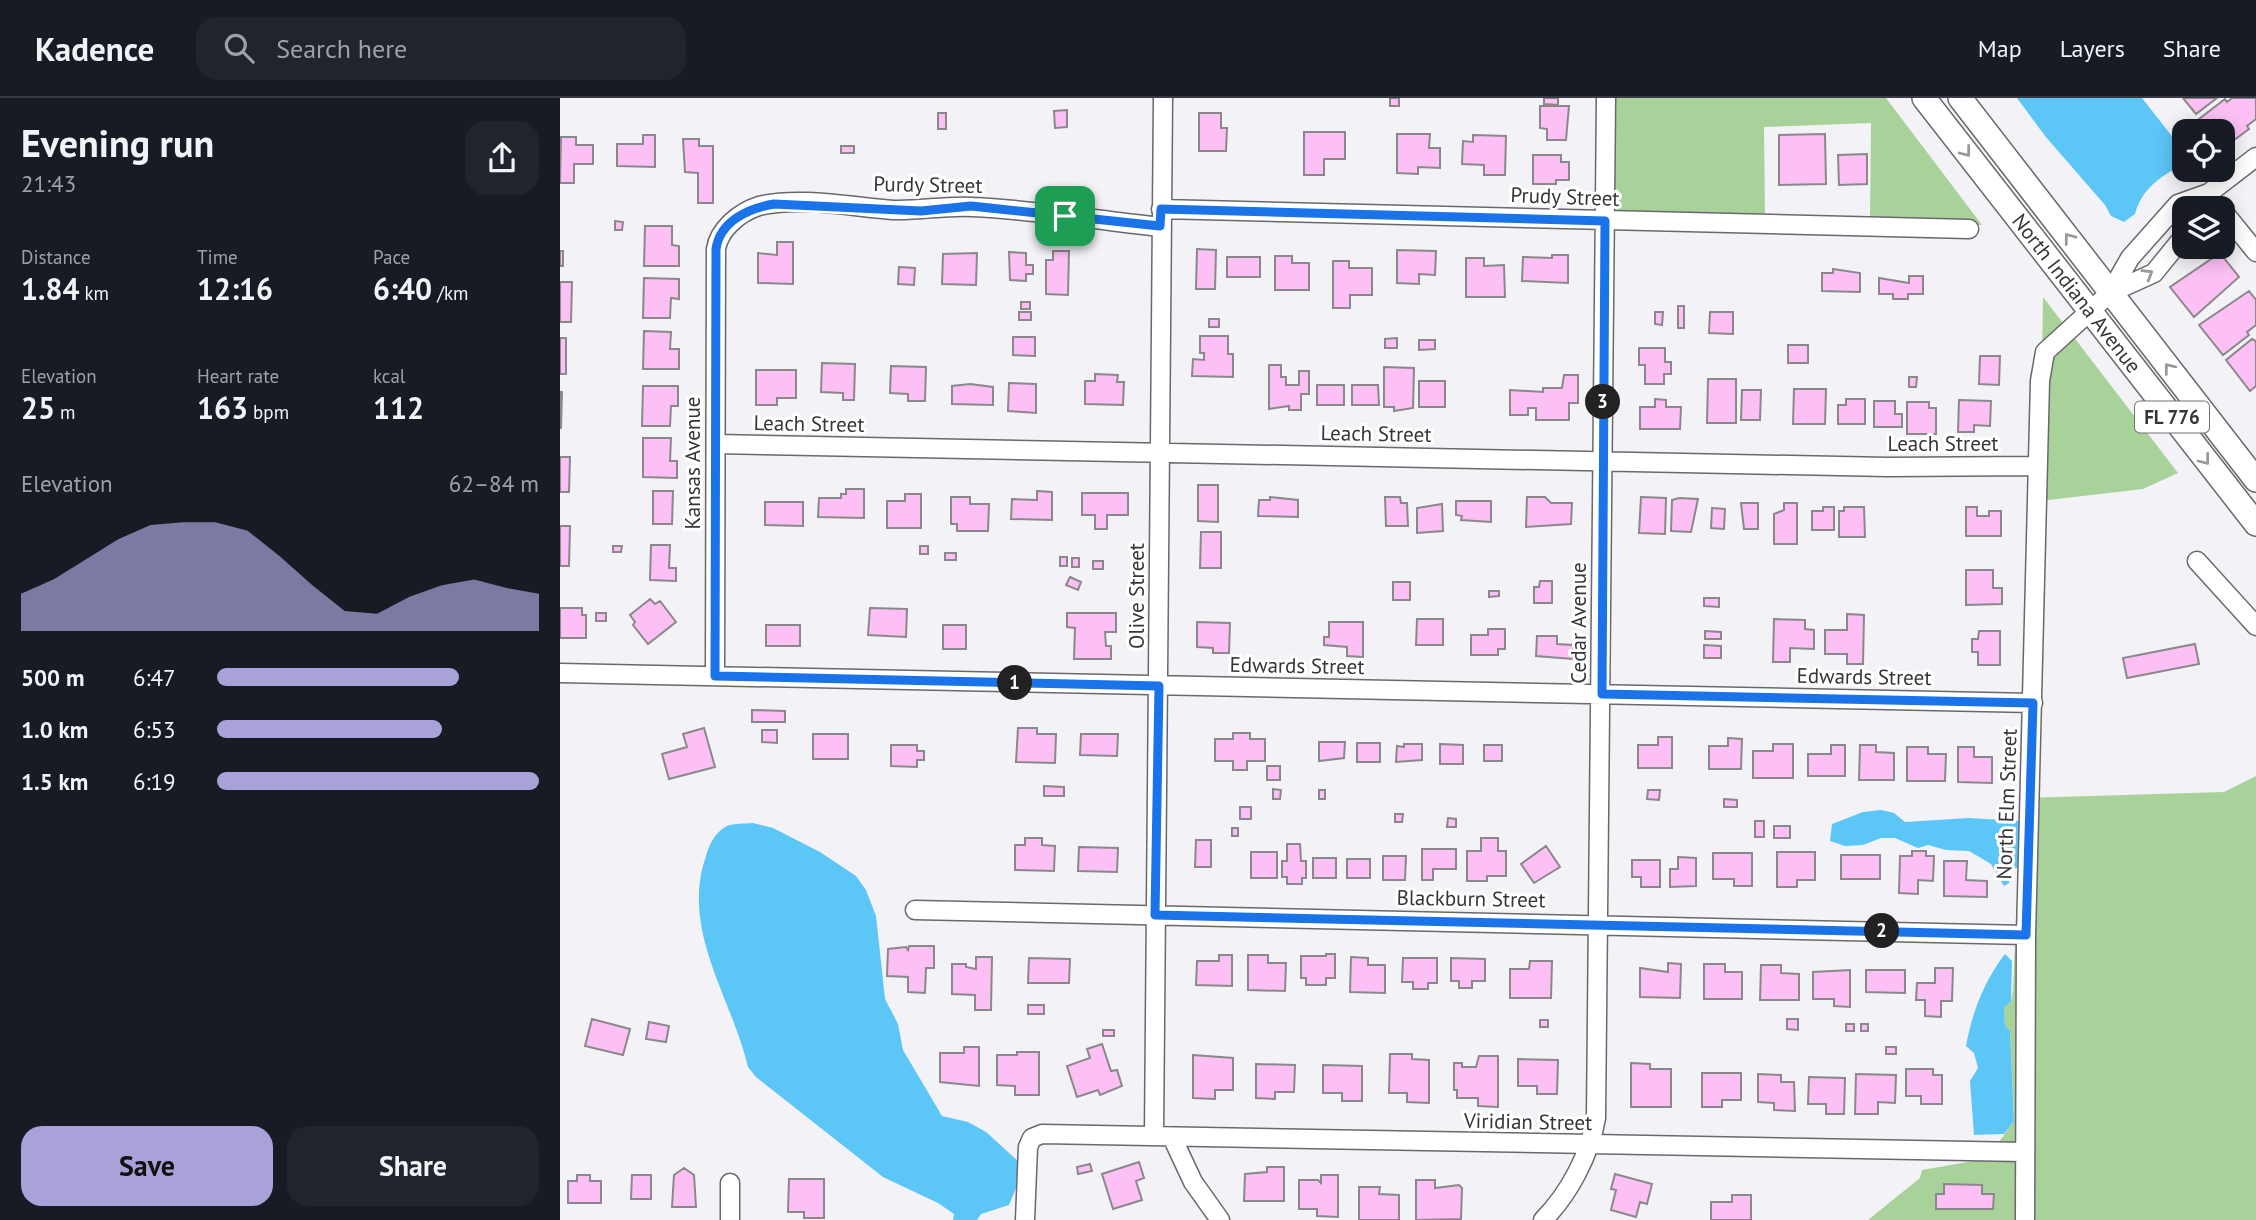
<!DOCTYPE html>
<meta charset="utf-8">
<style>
body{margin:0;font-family:"PT Sans",sans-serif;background:#20242c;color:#f1f3f6;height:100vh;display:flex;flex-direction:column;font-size:26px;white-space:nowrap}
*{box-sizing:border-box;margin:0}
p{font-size:23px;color:#9ea1a6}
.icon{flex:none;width:38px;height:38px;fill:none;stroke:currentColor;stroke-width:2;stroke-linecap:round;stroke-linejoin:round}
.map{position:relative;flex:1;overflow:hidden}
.panel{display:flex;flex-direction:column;background:#171b24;width:560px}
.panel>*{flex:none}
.fabs{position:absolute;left:1612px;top:21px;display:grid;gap:14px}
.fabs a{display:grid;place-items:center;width:63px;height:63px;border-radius:14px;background:#171b24;box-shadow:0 4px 18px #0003;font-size:35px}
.pin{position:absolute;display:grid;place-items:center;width:60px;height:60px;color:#fff;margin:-30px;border-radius:14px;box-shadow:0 4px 10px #0006}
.km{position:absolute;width:35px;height:35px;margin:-18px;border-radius:50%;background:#222;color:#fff;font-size:19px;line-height:35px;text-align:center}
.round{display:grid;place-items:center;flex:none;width:74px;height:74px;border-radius:21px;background:#20242c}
.headline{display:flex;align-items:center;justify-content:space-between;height:119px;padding:0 21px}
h1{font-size:38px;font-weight:800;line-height:52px}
.metrics{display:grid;grid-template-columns:repeat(3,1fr);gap:10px;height:119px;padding:7px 21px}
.metrics div{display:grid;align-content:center}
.metrics b{font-size:30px;font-weight:800}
.metrics small{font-size:19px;font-weight:400}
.metrics p{font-size:19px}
.chart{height:196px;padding:14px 21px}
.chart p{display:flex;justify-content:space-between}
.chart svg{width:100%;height:126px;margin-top:7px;fill:#a8a2d9;opacity:.7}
.cta{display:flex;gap:14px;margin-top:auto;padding:14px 21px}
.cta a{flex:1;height:80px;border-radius:21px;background:#a8a2d9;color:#111;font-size:28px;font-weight:800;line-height:80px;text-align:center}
.cta a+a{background:#20242c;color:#f1f3f6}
ul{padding:0 21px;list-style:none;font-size:23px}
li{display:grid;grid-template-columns:112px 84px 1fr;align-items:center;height:52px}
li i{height:18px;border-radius:9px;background:#a8a2d9}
header{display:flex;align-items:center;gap:42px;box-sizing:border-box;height:98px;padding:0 35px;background:#171b24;border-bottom:2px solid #363941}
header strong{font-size:33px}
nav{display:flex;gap:38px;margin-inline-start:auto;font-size:24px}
.search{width:490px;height:63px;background:#20242c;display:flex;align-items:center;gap:18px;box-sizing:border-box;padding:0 24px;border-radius:21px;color:#9ea1a6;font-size:26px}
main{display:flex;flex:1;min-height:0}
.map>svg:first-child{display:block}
</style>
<header>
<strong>Kadence</strong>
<div class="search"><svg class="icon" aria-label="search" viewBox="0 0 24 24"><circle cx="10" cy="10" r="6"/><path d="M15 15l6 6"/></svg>Search here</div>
<nav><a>Map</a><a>Layers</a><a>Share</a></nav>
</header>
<main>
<section class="panel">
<div class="headline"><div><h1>Evening run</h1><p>21:43</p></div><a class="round"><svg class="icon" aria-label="share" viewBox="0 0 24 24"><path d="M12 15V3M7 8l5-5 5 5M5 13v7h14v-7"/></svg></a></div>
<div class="metrics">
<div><p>Distance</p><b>1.84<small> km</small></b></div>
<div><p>Time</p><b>12:16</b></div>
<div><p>Pace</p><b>6:40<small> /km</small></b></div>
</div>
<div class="metrics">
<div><p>Elevation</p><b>25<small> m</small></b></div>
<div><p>Heart rate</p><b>163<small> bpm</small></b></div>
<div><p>kcal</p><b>112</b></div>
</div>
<div class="chart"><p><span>Elevation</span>62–84 m</p>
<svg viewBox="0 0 160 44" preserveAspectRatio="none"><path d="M0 44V31L10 26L20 19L30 12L40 7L50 6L60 6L70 9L80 18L90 28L100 37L110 38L120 32L130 28L140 26L150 29L160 31V44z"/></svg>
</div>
<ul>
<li><b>500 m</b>6:47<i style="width:75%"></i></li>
<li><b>1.0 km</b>6:53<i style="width:70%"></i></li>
<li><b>1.5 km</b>6:19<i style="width:100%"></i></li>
</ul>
<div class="cta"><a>Save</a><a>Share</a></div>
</section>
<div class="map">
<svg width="1696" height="1122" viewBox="0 0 1696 1122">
<rect width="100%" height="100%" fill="#f3f2f6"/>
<path fill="#a9d19a" d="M1056,0h270l96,127 -112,-6 1,-96 -107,4 1,92 -151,1z
M1483,199l135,176 -35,16 -103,12z
M1696,678v444h-388l52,-42 2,-8 57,-10 15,-11 20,-28 -4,-91 -5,-4 -1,-19 7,-5 2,-11 8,-193 203,-6z"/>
<path fill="#5cc6f7" d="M1457,0h125l40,51 2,15c-23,12 -42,24 -49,50l-11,8 -13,-6 -6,-11 -60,-69z
M1321,712l13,3 11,9 64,-4 50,3 1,47h-9l-2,15 -5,3 -13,-22 -22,-13 -23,-1 -18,-5 -10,3 -23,-10h-14l-18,7 -18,1 -15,-5 2,-17 31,-12z
M193,725l20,5 47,24 36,24 10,14 10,26 9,83 13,25 5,26 39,66 26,6 18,10 32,29 -2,27 -7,17 -28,9 -4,6h-24l1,-6 -16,-11 -55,-26 -127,-100 -8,-10c-16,-69 -68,-137 -42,-211 3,-11 9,-24 21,-30 7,-3 18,-2 26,-3z
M1445,856l7,7 -1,41 -7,5 1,19 5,4 4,91 -10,13 -30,1 -4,-54 8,-13 -4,-15 -8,-7c6,-33 18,-65 39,-92z"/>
<path fill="#fcc0f5" stroke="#8b888b" stroke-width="2" d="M830,0h9v8h-9z
M984,0h14v7l-14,-1z
M1623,0h34l-21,16z
M1672,0h24v21l-9,7 2,3 -27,20v-18h-14l-9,-12 26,-20 2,3z
M980,8h29l-3,34h-19v-11l-7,-1z
M507,12v17l-12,1 -1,-17z
M378,15h8v16h-8z
M639,15h22v15h6l-1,23h-27z
M744,34h41v27h-21v16h-20z
M837,36h33l-1,14h11v20l-22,-1v7l-21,-1z
M1265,36l1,50 -47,1v-50z
M83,37h12v32l-38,-1v-22h26z
M913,37l33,1 -1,39h-21v-10l-22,-1 1,-23 10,1z
M1,39h15v8h17v19h-19v19h-14z
M123,41h16v7h14v57h-15v-30l-13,-1z
M281,48h13v7h-13z
M1307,56v30l-28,1 -1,-30z
M973,57h28v7h8v18h-13v4h-23z
M55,123l8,1 -1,8h-7z
M85,128h27v19l7,1v20h-35z
M217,144h16v42l-35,-1v-30l19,2z
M637,151l19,1 -1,39h-19z
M837,152l39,1 -1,24 -16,-1v10l-22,-1z
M0,153h3v15h-3z
M493,153h16l-1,44 -22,-1v-34h7z
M449,154l17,1v12h7v9h-7v7l-16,-1z
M417,155l-1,32 -34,-1 1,-30z
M1660,155l19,24 -45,40 -24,-30z
M992,157h16v28l-46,-2 1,-24 29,1z
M715,158h17v7h17v27h-34z
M667,159h33v20h-33z
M906,160h18v8l20,-1 1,32h-39z
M773,163h16v7h23v27h-22v13h-17z
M339,169l16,1 -1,17 -16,-1z
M1273,171l27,4v19l-38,-1v-18h11z
M1349,178h14v18h-15v5h-15v-5h-14v-16l30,5z
M84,180l35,1v20l-8,-1 -1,20h-27z
M0,184h12l-1,40h-11z
M1689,193l7,9v25l-9,7 2,3 -26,20 -24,-30z
M461,204h9v7h-9z
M1118,208h6v22h-6z
M459,214h12v8h-12z
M1095,214h8l-1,13 -7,-1z
M1150,214h23v22l-24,-1z
M649,221h10v8h-10z
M84,233l27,1 -1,17h9v20h-36z
M640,238h28v18h5v23l-41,-1 1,-17 11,1v-7h-4z
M453,239h22v19l-22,-1z
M0,240h6v36h-6z
M837,240v10h-12v-9z
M1692,241l4,2v45l-6,5 -24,-31z
M859,242h16v9l-16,1z
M1228,247h20v18h-20z
M1079,250h26v14h6v12h-7v10h-19v-19h-6z
M1420,258h20l-1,29 -20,-1z
M262,265l33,1 -1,36h-11v-7l-22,-1z
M709,267h12v12h5v8h13v-14h10v23h-8v16h-12v-4l-20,3z
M331,268l35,1 -1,34h-17v-7l-18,-1z
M824,269l30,1 -1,40 -19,3v-4h-10z
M196,272h40v28h-19v7h-21z
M535,276l23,1 -1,7h7l-1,23 -38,-1v-23h10z
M1004,277h14v28h-9v17h-33v-12h-8v7h-18v-25l33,2v-4h19z
M1349,279h8l-1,10h-7z
M1148,281h28v44h-29z
M859,283h26v26h-26z
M449,285l27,1v29l-28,-2z
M410,286l23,3v18l-41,-1v-18z
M757,287h27v20h-27z
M792,287h26l1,20h-27z
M83,288h35v20h-7l-1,20h-28z
M1234,291h32l-1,35h-32z
M1182,292h19l-1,30h-19z
M0,294h2l-1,36h-1z
M1095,301l11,1v7h15l-1,22h-40v-22h15z
M1286,301h19v25h-27v-19h8z
M1399,302l32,1 -1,25 -16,-1v7h-16z
M1314,303h21v13h7v13h-28z
M1347,304h22v6h7v26h-29z
M83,340h28l-1,23h7v17l-34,-1z
M0,359h10l-1,35h-9z
M638,387h20v37l-20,-1z
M286,391h18v29l-46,-1 1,-19h22v-4h5z
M93,393h20l-1,33h-19z
M477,393l15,1v28l-41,-1 1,-20 25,1z
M522,395h46v22h-21v14h-12v-14h-13z
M345,396h16v34h-34v-27h18z
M391,399h19v7h19l-1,27h-31v-7h-6z
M710,399l28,3v17l-40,-1 1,-16h11z
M825,399h15l1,6h6l1,23h-22z
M967,399h18l6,6h21l-1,21 -45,3z
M1081,399l25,1 -1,36 -26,-1z
M1119,400l19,1 -7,33 -20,-1 1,-31z
M896,403h35v21l-30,-2 1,-4 -6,-1z
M205,404h38v24l-38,-1z
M1181,405h17v26h-14z
M1224,405h13v41h-23v-30l10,-4z
M882,406l1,27 -26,2v-25z
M1263,409h11v23h-22v-19h11z
M1284,409h20l1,30h-26v-26h5z
M1406,409h11v9h12v-5h12v25h-35z
M1152,410l13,1 -1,20 -13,-1z
M0,428h10l-1,40h-9z
M641,434h20v36h-21z
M91,447h19l-1,23h7v13l-26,-1z
M53,448h9l-1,6h-8z
M360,448h8v8h-8z
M385,455h11v7h-11z
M500,459h7v9h-7z
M512,460h7v9h-7z
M533,463h10v8h-10z
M1406,472h27v18h9v16l-36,1z
M510,479l11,5 -3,8 -12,-5z
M980,483h12v22h-18v-16h5z
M833,484h17v18h-17z
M929,493h10v5l-10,1z
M1144,500h15v9l-15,-1z
M90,501l5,5 5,-3 16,21 -28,22 -15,-19 2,-3 -5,-7z
M0,510h22v7h4v23h-26z
M310,510l37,1 -1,28 -38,-2z
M36,515h10v8h-10z
M507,515h49v19h-11l1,14h5v13h-37l1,-31 -8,-1z
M1287,516l17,1 -1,49h-16v-10h-22v-24h22z
M857,521h26v26h-27z
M1214,521l31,1v9l9,1v19l-24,-1v14h-17z
M637,524l33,1 -1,30h-16v-5l-16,-1z
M769,524h34v35l-16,-1v-9l-23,-2v-8h5z
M206,527h34v21h-34z
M383,527h23v24h-23z
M928,531h17v20h-7v6h-27v-20h17z
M1145,533l16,1v7h-16z
M1419,533h21v34h-22v-13h-6v-13h6z
M977,538h20v8l16,1v14l-37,-3z
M1635,546l4,20 -72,14 -4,-20z
M1144,547l17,1v12h-17z
M192,612l33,1v11h-33z
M144,630l11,39 -46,12 -7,-25 25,-7 -4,-13z
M458,630h19v6h19l-1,29 -39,-1z
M202,632h15v13l-15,-1z
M673,635h17v6h15v22h-18v9h-14v-9h-18v-22h18z
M253,636h35v25h-35z
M521,636h37l-1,22 -37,-1z
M1098,639h14v31h-34v-23h20z
M1168,640l14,1 -1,30h-32v-23h19z
M759,644h26l-1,16 -25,3z
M797,645h23v19h-23z
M844,646h18v16l-26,2 1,-16 7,1z
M880,646l23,1v19h-23z
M1213,646h20v34h-40v-27h20z
M331,647h26v6h7v9h-7v7l-26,-1z
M924,647h18v16h-18z
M1271,647h14v31h-37v-22h23z
M1300,647h16v7l18,1v27h-35z
M1347,649h21v7h18l-1,27h-38z
M1398,649h16v10h18v26l-34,-1z
M707,668h13v14h-13z
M484,688l20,1v9h-20z
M713,691l8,1 -1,9h-7z
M759,692h6v9h-6z
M1088,692h12l-1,10 -12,-1z
M1164,701l13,1v7h-13z
M680,709h11v12h-11z
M835,716h8l-1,8h-7z
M888,720l8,1v8h-9z
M1195,723h9v16h-9z
M1214,728h16v12h-16z
M672,730h6v8h-6z
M465,740h17v7l13,1 -1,25 -39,-1v-25h10z
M921,740h17v13h8v25h-19v5h-20v-30h14z
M636,742h15v27h-16z
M727,746h13l1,17h5v17h-4v6h-15v-7h-5v-16h5z
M986,748l14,21 -26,16 -13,-19z
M519,749l39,1 -1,24 -39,-1z
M862,751h34v20h-23v11h-11z
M1352,753h14v5h8l-1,25 -15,-1v14l-19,-1 1,-37h12z
M691,754h26v26h-26z
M1217,754h38v28h-18v7h-20z
M1153,755h39v33h-18v-7h-21z
M1281,757h39v24h-39z
M823,758h23l-1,24h-22z
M1118,759l18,1v28l-26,1v-18h8z
M753,760h23v20h-23z
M787,761h23v19h-23z
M1072,762h28v27h-19v-10h-9z
M1384,763h23l-1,19 21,1v16l-43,-1z
M349,848h25v22h-8l-1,25 -17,-1v-15l-21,-1 1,-27 18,-2 2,3z
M766,856h9v24h-9v7h-20v-7h-5v-22h25z
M659,857h13v31l-36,-1 1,-24h22z
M688,857h20v8h18l-1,28 -37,-1z
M416,859h16l-1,53h-16v-15l-23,-1v-30h14v3l10,2z
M791,859l17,1v7h17v28l-35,-1z
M469,860l41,1 -1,24h-41z
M843,860h34v25h-9v6h-15v-7h-11z
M891,860l34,1v22h-13v7h-13v-7h-8z
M970,863h22l-1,37h-41v-29h19z
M1108,865l13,1 -1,34 -40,-1v-29l28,4z
M1144,866h21v8h17v27h-38z
M1201,867h20v8l18,1v26h-39z
M1375,870h18l-1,33h-11v16l-16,-1v-16h-9l1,-17h18z
M1290,872v37l-16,-1v-7h-21v-27z
M1306,872h39v23l-39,-1z
M468,907h16v9h-16z
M32,921l38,10 -7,26 -38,-9z
M1227,921h11v11l-11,-1z
M980,922h8v7h-8z
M89,924l20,4 -3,16 -20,-3z
M1286,926h8v7h-8z
M1301,926h7v7h-7z
M543,932h11v6h-11z
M542,946l9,27 6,-1 5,16 -22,9 -2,-5 -21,7 -10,-31 23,-8 -3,-9z
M404,949h15v39l-39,-4v-29h24z
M1326,949h10v7h-10z
M457,954h22v43h-24v-9l-18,-1v-30h20z
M830,956h22v5l17,1v43l-22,-1v-9h-18z
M633,957l40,3v32h-18v9l-22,-1z
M919,958h19v51l-20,-1v-8h-21v-8h-3v-27h8v4h14z
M958,961l40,1 -1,34h-20v-8h-19z
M1071,965l19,1v5h21v38h-40z
M696,966l39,1 -1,27h-19v7l-19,-1z
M763,967l39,1v35h-20v-8h-19z
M1346,971h27v6h9v29h-21v-8h-15z
M1142,975h39v27h-19v7h-20z
M1198,976l23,1v7h13l1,29 -21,-1v-7l-16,-1z
M1296,976l40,1 -1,28 -17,-1v12h-23z
M1249,979l36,1 -1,36h-18v-10h-18z
M579,1064l5,16 -8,3 6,19 -29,9 -11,-35z
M530,1066l2,7 -14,3 -1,-7z
M707,1069h17v34h-40l1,-27 22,-2z
M124,1070l10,7 2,32h-24l2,-32z
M1055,1076l37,10 -5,20 -7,-2 -4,15 -25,-7 5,-20 -5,-1z
M17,1077h13v6h11v22h-33v-22h9z
M72,1077h19v24h-20z
M761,1077h17v42l-21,-1v-7h-18v-29h19l3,3z
M229,1081h35v39h-20v-6h-16z
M856,1082h19v8l24,-3 3,3 -1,31 -45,1z
M1384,1086l38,1v9h12l-1,15h-57v-15h8z
M799,1089h21l-1,7 20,1v25h-40z
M1172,1097h19v25h-40v-18h21z"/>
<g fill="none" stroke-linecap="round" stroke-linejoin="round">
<defs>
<path id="minor" d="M601,111l808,20
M1662,112l34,42
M1550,195l20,-35 48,-54 31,-11 47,-36
M156,346l1172,23 148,-1
M1637,463l59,65
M0,575l1473,30
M155,578l1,-427c3,-20 24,-37 43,-43 39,-10 94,1 134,4 27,1 54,-5 80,-3 63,3 125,13 187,20
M355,812l1111,25
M594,1038l9,-1038
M612,1039l21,45 27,38
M170,1085v37
M465,1122l3,-73 4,-9 10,-4 982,18
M983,1122c26,-26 47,-66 53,-102l10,-1020
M1465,1122l1,-285 14,-554 5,-29 65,-59 44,-20 30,-37"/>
<g id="major">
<path id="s1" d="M1364,0l332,426"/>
<path d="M1400,0l296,382"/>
</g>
</defs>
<use href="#minor" stroke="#69686c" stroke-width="21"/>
<use href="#major" stroke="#69686c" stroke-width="26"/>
<use href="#minor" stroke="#fff" stroke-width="18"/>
<use href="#major" stroke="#fff" stroke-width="23"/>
</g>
<defs><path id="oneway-chevron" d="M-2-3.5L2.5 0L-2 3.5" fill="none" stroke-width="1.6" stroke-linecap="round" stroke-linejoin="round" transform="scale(1.75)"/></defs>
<g stroke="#9a9a9b">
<use href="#oneway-chevron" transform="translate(1406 54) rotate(52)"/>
<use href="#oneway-chevron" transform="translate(1509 140) rotate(-127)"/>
<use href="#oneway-chevron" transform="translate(1588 176) rotate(-31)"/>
<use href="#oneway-chevron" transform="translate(1609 270) rotate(-128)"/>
<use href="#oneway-chevron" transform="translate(1645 362) rotate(52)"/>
</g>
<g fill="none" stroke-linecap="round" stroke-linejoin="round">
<defs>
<path id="route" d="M214,106l147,7 50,-5 189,20 1,-17 444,12 -3,473 431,9 -7,232 -871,-20 4,-229 -444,-10 1,-427c4,-28 33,-41 58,-45z"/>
</defs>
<use href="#route" stroke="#fff" stroke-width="14"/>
<use href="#route" stroke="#1a73e8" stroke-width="9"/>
</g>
<g text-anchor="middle" stroke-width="6" stroke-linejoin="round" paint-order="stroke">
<rect fill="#fff" stroke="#727273" stroke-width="2" x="1575" y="303.5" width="74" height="31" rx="5"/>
<g font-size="19" font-weight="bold" fill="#363537">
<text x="1612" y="326">FL 776</text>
</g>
<g font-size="21" fill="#363537" stroke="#fff">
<text transform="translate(368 87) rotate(1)" y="7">Purdy Street</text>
<text transform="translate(1005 99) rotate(2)" y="7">Prudy Street</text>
<text dy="7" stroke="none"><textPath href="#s1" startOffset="248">North Indiana Avenue</textPath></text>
<text transform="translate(249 326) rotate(1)" y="7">Leach Street</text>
<text transform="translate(816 336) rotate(1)" y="7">Leach Street</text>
<text x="1383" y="353">Leach Street</text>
<text transform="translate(133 365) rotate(-90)" y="7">Kansas Avenue</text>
<text transform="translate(577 498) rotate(-90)" y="7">Olive Street</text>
<text transform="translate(1019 525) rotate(-90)" y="7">Cedar Avenue</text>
<text transform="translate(737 568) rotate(1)" y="7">Edwards Street</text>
<text transform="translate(1304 579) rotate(1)" y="7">Edwards Street</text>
<text transform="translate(1447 706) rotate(-88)" y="7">North Elm Street</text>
<text transform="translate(911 801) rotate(1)" y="7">Blackburn Street</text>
<text transform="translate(968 1024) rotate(1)" y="7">Viridian Street</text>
</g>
</g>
</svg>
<div class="fabs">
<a><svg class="icon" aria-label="locate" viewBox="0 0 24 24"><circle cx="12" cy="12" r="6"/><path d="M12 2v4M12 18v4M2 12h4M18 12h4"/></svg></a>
<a><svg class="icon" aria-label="layers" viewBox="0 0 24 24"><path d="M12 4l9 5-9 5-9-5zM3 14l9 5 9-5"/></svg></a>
</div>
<div class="pin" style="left:505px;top:118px;background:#1e9e55"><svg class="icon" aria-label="arrive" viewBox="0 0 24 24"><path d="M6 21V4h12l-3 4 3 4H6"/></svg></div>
<b class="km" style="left:455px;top:585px">1</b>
<b class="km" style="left:1322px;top:833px">2</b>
<b class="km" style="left:1043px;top:304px">3</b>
</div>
</main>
